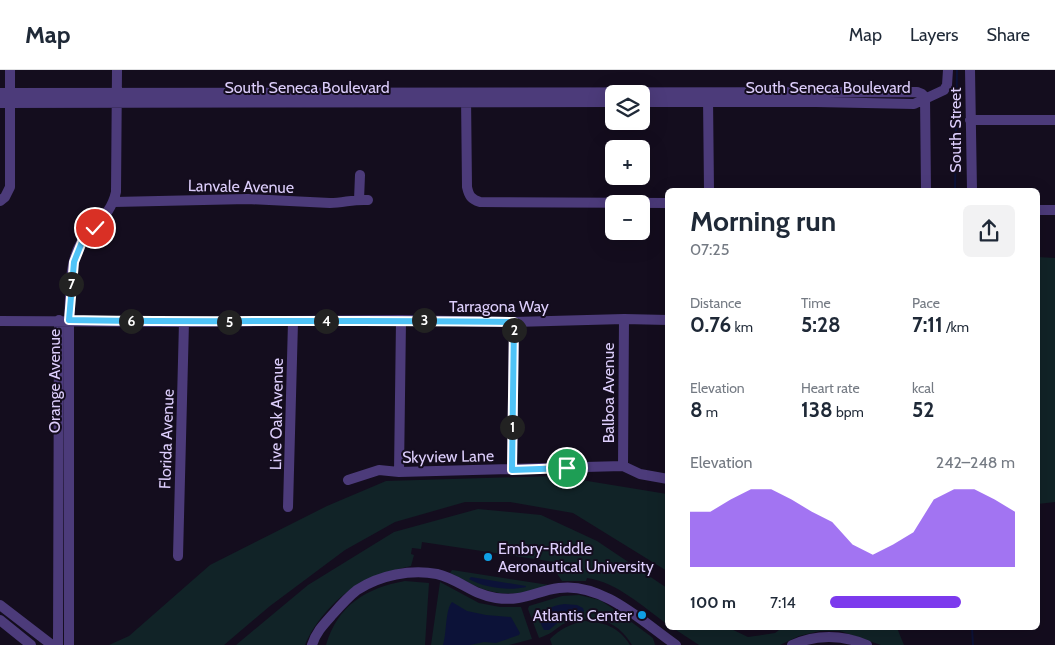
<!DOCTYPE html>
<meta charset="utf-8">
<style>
body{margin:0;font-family:Cabin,sans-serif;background:#f2f2f3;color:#1f2937;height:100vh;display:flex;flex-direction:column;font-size:19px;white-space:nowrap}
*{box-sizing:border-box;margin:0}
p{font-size:16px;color:#747a83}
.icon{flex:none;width:28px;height:28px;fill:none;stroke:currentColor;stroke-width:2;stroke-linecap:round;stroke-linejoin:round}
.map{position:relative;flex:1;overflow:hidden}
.panel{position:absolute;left:665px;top:118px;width:375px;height:442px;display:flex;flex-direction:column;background:#fff;border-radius:8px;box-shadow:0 5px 20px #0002}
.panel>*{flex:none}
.buttons{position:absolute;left:605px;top:15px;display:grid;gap:10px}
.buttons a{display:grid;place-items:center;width:45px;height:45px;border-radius:8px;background:#fff;box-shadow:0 5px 20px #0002;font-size:25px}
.pin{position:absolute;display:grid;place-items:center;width:42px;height:42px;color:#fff;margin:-21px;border:2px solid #fff;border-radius:50%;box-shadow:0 1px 5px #0007}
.km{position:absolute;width:25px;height:25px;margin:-12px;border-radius:50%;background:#222;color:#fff;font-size:14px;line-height:25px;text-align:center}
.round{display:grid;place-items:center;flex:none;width:52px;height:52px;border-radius:8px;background:#f2f2f3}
.summary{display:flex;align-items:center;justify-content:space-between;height:85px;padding:0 25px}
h1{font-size:28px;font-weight:700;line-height:38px}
.figures{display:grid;grid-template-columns:repeat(3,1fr);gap:8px;height:85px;padding:5px 25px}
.figures div{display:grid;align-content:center}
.figures b{font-size:21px;font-weight:700}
.figures small{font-size:14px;font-weight:400}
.figures p{font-size:14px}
.chart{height:140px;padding:10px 25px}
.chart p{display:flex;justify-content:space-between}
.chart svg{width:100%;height:90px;margin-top:5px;fill:#7c3aed;opacity:.7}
ul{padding:0 25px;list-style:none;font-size:16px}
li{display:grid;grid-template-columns:80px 60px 1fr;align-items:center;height:38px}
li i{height:12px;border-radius:6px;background:#7c3aed}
header{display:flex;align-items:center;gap:30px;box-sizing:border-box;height:70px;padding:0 25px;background:#fff;border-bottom:1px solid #e0e1e3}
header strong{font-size:24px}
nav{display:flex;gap:28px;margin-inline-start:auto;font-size:18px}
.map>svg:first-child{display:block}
</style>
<header>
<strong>Map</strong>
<nav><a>Map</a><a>Layers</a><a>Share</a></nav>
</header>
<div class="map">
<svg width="1055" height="575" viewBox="0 0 1055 575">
<rect width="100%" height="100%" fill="#140d1e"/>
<path fill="#112327" d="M1038,187l17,1v244l-17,2z
M557,406l110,18v77l-94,-58 -63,-11h-45l-70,20 -50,28 -75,56 -46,39h-115l20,-9 81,-71 117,-59 59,-25z
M478,439l63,6 56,26 70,47v36c-24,-17 -50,-42 -80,-46l-1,3h-24l-8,-12 1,-7 -133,-20 -1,7 -9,-1 -1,6 3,1 -3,11c-16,4 -34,8 -49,16 -23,13 -47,38 -57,63h-69l72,-60 86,-53z
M452,500l97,15c-7,4 -17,7 -25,8 -33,3 -46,-5 -74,-20z
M405,511l24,2 -4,62h-99c12,-40 40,-57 79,-64z
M440,512l39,21 21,4h21l11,32 -23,6h-78z
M579,525l21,5 18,12 35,26 2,7h-23c-13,-21 -29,-29 -54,-25 -5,1 -10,2 -15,4 -10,7 -12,10 -24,14l-11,-29 1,-3 33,-10z
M584,551c20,1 35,6 46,24h-78l-2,-6c10,-10 20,-15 34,-18z
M673,558h56l19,9 27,-4 7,-5h115l7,17h-23l-41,-14h-20l-21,5 -19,9h-81z"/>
<path fill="#0c1238" d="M471,507l55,9v1c-17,4 -41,1 -57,-8z
M452,532l15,9 19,4 25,2 9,16 -1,2 -23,8 -12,-1 -14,3h-27c4,-12 2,-35 9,-43z
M564,534l13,1 6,3 1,3c-5,7 -11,4 -18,7 -6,2 -12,8 -17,12h-5l-4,-8c2,-13 12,-16 24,-18z"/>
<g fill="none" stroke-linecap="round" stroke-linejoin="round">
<path stroke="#0c1238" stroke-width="2" d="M955,120l2,-120
M972,558l1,17"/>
<path stroke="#4c3b7a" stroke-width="10" d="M970,0l2,120
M0,23l917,-1 5,2 3,3
M466,26l1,91c2,9 4,12 13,15l188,1
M925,27l1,93
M708,28l1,92
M641,32h175l98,2 30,-14 3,-5 1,-15
M0,33l614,-1
M970,50h85
M359,130l1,-25
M0,131l5,-4 5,-10v-117
M114,132l134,-3 82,4c14,0 23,-4 38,-3
M1038,140h17
M0,251l184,1 217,-2 113,2 110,-3 44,1
M623,396l1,-147
M512,400l2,-148
M399,402l2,-152
M348,410l31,-10 20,2 224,-6 17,8 28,5
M288,437l5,-185
M178,486l6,-234
M0,535l52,40
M0,550l31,25
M58,575l1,-325
M69,575v-325c2,-24 -1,-55 12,-77 12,-20 29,-25 35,-51l1,-122
M312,575c4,-13 12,-21 21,-31 7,-8 15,-17 24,-24 23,-15 54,-21 80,-16 22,5 36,21 59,24 28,4 39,-7 63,-10 43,-6 84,34 117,57
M792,575c25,-11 51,-10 75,0"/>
</g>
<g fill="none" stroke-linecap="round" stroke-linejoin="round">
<defs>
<path id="route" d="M95,158l-13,14 -8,20 -5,58c149,3 297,-1 445,2l-2,148 55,-2"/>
</defs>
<use href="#route" stroke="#fff" stroke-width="10"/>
<use href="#route" stroke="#4fc3f7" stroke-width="6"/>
</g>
<g fill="#0fa0e6" stroke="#140d1e" stroke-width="2">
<circle cx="488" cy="487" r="5"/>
<circle cx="642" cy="545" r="5"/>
</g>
<g text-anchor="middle" stroke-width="4" stroke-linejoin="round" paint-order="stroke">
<g font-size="16" fill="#ddcefc" stroke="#140d1e">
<text x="307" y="23">South Seneca Boulevard</text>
<text x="828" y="23">South Seneca Boulevard</text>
<text transform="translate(955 60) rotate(-90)" y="6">South Street</text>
<text transform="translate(241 116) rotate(1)" y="6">Lanvale Avenue</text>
<text x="499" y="242">Tarragona Way</text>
<text transform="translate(54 311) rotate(-90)" y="6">Orange Avenue</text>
<text transform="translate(608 323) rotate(-90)" y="6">Balboa Avenue</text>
<text transform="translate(276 344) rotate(-89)" y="6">Live Oak Avenue</text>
<text transform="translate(166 369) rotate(-88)" y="6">Florida Avenue</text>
<text transform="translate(448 386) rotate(-1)" y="6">Skyview Lane</text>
</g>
<g font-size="16" fill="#ddcefc" stroke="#140d1e" text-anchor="start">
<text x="498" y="484">Embry-Riddle<tspan x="498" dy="18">Aeronautical University</tspan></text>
<text x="632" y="551" text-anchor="end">Atlantis Center</text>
</g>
</g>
</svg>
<div class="buttons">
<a><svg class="icon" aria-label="layers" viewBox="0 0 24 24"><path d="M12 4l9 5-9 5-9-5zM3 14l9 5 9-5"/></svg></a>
<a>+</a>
<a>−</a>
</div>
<div class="pin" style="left:567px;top:398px;background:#1e9e55"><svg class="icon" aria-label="arrive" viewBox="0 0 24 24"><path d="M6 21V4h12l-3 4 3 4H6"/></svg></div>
<div class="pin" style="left:95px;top:158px;background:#d93025"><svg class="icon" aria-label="check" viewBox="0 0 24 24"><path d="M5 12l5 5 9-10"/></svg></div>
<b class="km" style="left:512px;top:357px">1</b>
<b class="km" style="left:514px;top:260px">2</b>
<b class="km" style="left:424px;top:250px">3</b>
<b class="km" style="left:326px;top:251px">4</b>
<b class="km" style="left:229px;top:252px">5</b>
<b class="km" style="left:131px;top:251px">6</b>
<b class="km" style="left:71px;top:214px">7</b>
<section class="panel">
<div class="summary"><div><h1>Morning run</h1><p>07:25</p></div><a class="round"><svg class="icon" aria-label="share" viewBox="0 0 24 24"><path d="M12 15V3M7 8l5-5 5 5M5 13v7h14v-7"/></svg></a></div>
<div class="figures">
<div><p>Distance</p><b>0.76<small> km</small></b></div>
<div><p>Time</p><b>5:28</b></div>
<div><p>Pace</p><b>7:11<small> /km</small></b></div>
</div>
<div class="figures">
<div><p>Elevation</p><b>8<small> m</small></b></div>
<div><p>Heart rate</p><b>138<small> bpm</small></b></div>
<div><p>kcal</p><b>52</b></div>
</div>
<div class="chart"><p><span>Elevation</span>242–248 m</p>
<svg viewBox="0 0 160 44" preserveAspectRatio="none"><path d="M0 44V17L10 17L20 11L30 6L40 6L50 11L60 17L70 22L80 33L90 38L100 33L110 27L120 11L130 6L140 6L150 11L160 17V44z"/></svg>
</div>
<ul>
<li><b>100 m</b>7:14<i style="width:71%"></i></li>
</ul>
</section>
</div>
